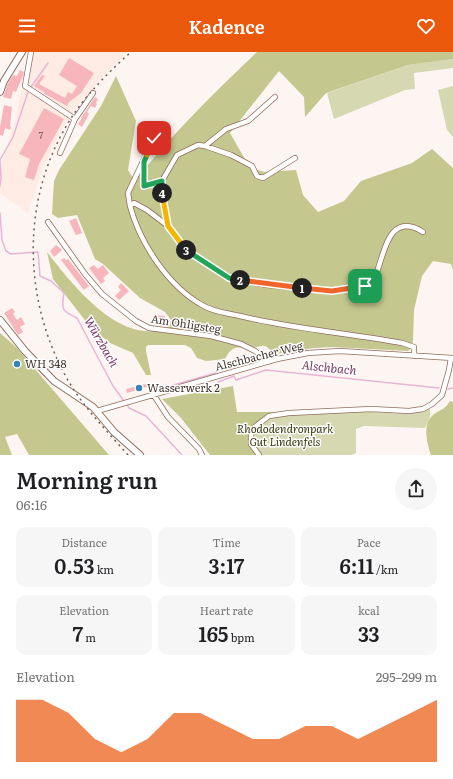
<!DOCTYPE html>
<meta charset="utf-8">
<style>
body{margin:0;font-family:Literata,serif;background:#f6f6f6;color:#202124;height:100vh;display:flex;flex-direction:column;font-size:15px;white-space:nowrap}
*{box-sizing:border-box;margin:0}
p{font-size:13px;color:#757577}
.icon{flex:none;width:22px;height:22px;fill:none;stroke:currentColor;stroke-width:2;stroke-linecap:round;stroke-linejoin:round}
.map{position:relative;height:403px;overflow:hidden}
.details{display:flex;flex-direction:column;background:#fff;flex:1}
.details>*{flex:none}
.pin{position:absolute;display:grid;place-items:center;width:34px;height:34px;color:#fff;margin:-17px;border-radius:8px;box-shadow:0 2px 6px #0006}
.km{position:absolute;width:20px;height:20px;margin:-10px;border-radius:50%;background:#222;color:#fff;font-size:11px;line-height:20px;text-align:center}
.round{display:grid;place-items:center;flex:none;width:42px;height:42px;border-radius:21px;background:#f6f6f6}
.head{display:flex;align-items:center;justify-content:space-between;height:68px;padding:0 16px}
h1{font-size:22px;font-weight:600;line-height:30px}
.figures{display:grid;grid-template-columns:repeat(3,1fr);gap:6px;height:68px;padding:4px 16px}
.figures div{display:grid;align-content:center;border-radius:10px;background:#f6f6f6;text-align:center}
.figures b{font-size:20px;font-weight:600}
.figures small{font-size:11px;font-weight:400}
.figures p{font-size:11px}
.chart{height:112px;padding:8px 16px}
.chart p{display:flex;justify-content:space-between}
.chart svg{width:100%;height:72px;margin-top:4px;fill:#ea580c;opacity:.7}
header{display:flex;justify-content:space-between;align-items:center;height:52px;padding:0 16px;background:#ea580c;color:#fff;font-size:18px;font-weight:600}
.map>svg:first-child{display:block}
</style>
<header><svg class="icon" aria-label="menu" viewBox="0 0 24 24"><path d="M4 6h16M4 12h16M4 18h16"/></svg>Kadence<svg class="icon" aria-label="heart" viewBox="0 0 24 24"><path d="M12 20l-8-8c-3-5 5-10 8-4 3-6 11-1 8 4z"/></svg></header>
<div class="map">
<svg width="453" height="403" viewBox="0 0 453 403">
<rect width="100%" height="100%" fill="#fdf5f1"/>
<path fill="#feebe3" d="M29,0h99l-22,21 -28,32 -16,23 -20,43 -14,42 -28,-20v-24l14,-43z"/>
<path fill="#d5d8b1" d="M453,7v9l-39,5 1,16 -10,1 -71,29 -7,-26 81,-28z
M453,34v51l-6,-7 -9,-40z
M429,356c4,6 -1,14 -4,20l-61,-2 -8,3v24l-5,2h-89l-9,-12 2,-13 14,-12 72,-6h30l37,2 16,-3z"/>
<path fill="#c4c88f" d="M257,0h196v7l-45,6 -82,28 -21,24 -1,-20 -25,-26 -49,62 20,35 15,4 31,-2 7,25 15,17 26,-11 17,-20 51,-18 20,-14 21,19v102l-2,-6 -18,-3 -11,15 -8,34 -1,31 -3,8 -2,2 -75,-4 -19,1 -38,6c-5,-1 -6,-6 -11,-8 -4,-1 -8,2 -13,2 -15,0 -19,-4 -27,11l-19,2 -9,-3 -6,-10 -6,-3h-37l-2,2v4l5,24h-5l-13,-22 -23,-10 -19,-15 -21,-27 -17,-22 -6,-27c25,32 74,96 121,75l3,-7 -6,-8 -25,-14 -37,-34 -8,-5 -18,-44 -19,3 -6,-4 2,-33 5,-11 42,-64 15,-30 20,45 -8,49 7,11c37,-47 79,-88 122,-129z
M0,281l16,14 93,108h-80l-12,-21 -12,3 7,18h-12z
M233,334l4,26h104l-72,6 -14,12 -2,13 9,12h-52l-29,-37 -19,-19z
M450,349l3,1v53h-22c-4,-11 -9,-31 2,-40 7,-6 11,-4 17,-14z"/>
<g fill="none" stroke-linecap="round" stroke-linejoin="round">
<path stroke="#e9b5d7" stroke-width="1.5" d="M31,35l17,-24
M0,108l13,-23 15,-45
M0,134l1,-9 -1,-17
M0,161l2,27 4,11 5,3 27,-2 2,24 11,5 13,12c-3,17 -2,18 13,25l36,68 11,15
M218,330l16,-6 2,4 30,-10 173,18
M448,337l5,-1
M156,338l60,-17
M127,352l2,4 17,8 36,39"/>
</g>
<path fill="#f6b6bc" d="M69,6l25,15 -13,20 -12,9 -2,4 -22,-12 -1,-2 -10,-6 8,-11 3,1 -6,8 26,14 3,-6 4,2 5,-8 -18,-11z
M20,18l4,2 -1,4 -7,16 -3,-1 -2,8 -8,-2 5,-14 5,-8 4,1z
M95,45l3,2 -2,4 1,1 -2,4 -4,-2 -4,6 2,2 -7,13 -4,-3 4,-6h-1z
M4,53l8,2 -2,19 1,1 -1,3 -5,-2 -2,8 -3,-1v-8z
M44,56l20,11 -25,45 -5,16 -9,-3 5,-18 -11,-5z
M76,166l6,15 -6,2 -7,-14z
M56,193l6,5 -8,7 -4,-6z
M64,206l2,2 2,-1 21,27 -5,4 -23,-30z
M94,213l4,4 5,-4 6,8 -6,5 2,3 -4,3 -12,-16z
M121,231l8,8 -10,9 -4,-4 6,-6 -3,-3z
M12,256l3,4 -2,2 4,6 4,-3 4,7 -5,3 3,5 -5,3 -14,-22z
M154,263l11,1 -1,7h-2v3l-4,-1 1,-3 -6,-1z
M149,331l1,3 -23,7 -1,-4z"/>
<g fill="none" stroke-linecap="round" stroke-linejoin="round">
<defs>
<path id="minor" d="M31,0l-6,34 50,33
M205,94l21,-17 22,-8 27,-24
M60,101l15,-34 18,-26
M295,106l-32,20 -6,-2 -5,-10 -21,-11 -26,-9 -7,-1 -21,10 -15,26 -1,11 7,34 -21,-16 -13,-7 -4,3c10,37 38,80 72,99 11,7 25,8 38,11 53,13 108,17 162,27l12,4v9
M144,112v22l18,-5
M130,154l-2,-13 26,-55
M48,170l37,52 17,20 34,27 13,7 62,8 30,8 14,7 5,4 3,8
M168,174l19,25 42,27 38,7 65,6 40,-7c12,-21 13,-76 51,-52
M153,342l15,23 31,32 3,6
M97,359l180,-52 31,-6 32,-2 113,7
M259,403l-8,-11v-14l18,-14 20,-3 82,-4 38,2 14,-2 9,-5 10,-9 7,-25 2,-12"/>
<path id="major" d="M0,40l4,-11 18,-29
M0,268l25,31 29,30 39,26 21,25 26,23"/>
</defs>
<use href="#minor" stroke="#8e6c5d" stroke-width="6"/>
<use href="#major" stroke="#8e6c5d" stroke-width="8"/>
<use href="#minor" stroke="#fff" stroke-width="4.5"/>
<use href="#major" stroke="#fff" stroke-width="6"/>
<path stroke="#6c5e58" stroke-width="1.5" stroke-dasharray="2 4" stroke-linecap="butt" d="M128,403c-21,-24 -43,-46 -59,-73 -50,-86 -49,-197 12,-278 15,-19 32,-36 50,-52"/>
</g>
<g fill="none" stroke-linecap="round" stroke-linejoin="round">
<defs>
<path id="split-1" d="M302,236l30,3 33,-5"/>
<path id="split-2" d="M240,228l62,8"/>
<path id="split-3" d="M186,198l43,28 11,2"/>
<path id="split-4" d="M162,141l6,33 18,24"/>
<path id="split-5" d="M147,103l-3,7v24l18,-5v12"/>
<path id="split-6" d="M147,103l7,-17"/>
</defs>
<use href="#split-1" stroke="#fff" stroke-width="8"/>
<use href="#split-2" stroke="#fff" stroke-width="8"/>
<use href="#split-3" stroke="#fff" stroke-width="8"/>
<use href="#split-4" stroke="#fff" stroke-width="8"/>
<use href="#split-5" stroke="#fff" stroke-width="8"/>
<use href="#split-6" stroke="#fff" stroke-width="8"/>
<use href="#split-1" stroke="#f0652b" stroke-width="5"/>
<use href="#split-2" stroke="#f0652b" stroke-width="5"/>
<use href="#split-3" stroke="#22a559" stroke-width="5"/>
<use href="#split-4" stroke="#f5b400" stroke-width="5"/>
<use href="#split-5" stroke="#22a559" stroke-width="5"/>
<use href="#split-6" stroke="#f5b400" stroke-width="5"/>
</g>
<g fill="#3683b6" stroke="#fff" stroke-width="1.5">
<circle cx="17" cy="312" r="4"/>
<circle cx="139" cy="336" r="4"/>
</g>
<g text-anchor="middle" stroke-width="3" stroke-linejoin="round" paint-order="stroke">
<g font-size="9" fill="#725753">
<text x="41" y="87">7</text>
</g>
<g font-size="11" fill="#463730" stroke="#fff">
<text transform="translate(186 272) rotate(9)" y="4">Am Ohligsteg</text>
<text transform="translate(259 304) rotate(-14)" y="4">Alschbacher Weg</text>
</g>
<g font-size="11" fill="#463730" stroke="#fff" text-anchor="start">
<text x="25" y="316">WH 348</text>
<text x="147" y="340">Wasserwerk 2</text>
</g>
<g font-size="11" font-style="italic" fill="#37390d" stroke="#fff">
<text x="285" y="381">Rhododendronpark<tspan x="285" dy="13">Gut Lindenfels</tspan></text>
</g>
<g font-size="12" font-style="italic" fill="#783965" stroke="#fff">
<text transform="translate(101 290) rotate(60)" y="4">Würzbach</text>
<text transform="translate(329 316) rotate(6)" y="4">Alschbach</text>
</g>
</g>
</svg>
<div class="pin" style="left:365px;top:234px;background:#1e9e55"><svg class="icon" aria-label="arrive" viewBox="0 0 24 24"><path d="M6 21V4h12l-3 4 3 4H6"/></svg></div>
<div class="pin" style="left:154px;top:86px;background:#d93025"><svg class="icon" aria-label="check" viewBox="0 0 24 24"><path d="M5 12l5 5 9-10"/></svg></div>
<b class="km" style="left:302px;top:236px">1</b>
<b class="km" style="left:240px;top:228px">2</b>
<b class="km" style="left:186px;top:198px">3</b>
<b class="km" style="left:162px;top:141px">4</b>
</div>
<section class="details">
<div class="head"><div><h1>Morning run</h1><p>06:16</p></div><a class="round"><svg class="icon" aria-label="share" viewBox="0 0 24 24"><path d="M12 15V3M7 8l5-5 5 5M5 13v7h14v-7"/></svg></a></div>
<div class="figures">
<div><p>Distance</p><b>0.53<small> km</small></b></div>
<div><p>Time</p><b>3:17</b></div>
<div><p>Pace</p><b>6:11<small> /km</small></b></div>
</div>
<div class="figures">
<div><p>Elevation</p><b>7<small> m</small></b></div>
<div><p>Heart rate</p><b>165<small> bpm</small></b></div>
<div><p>kcal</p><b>33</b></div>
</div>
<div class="chart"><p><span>Elevation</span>295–299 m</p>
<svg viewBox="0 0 160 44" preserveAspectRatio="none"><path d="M0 44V6L10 6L20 14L30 30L40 38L50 30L60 14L70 14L80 22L90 30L100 30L110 22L120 22L130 30L140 22L150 14L160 6V44z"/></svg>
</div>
</section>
